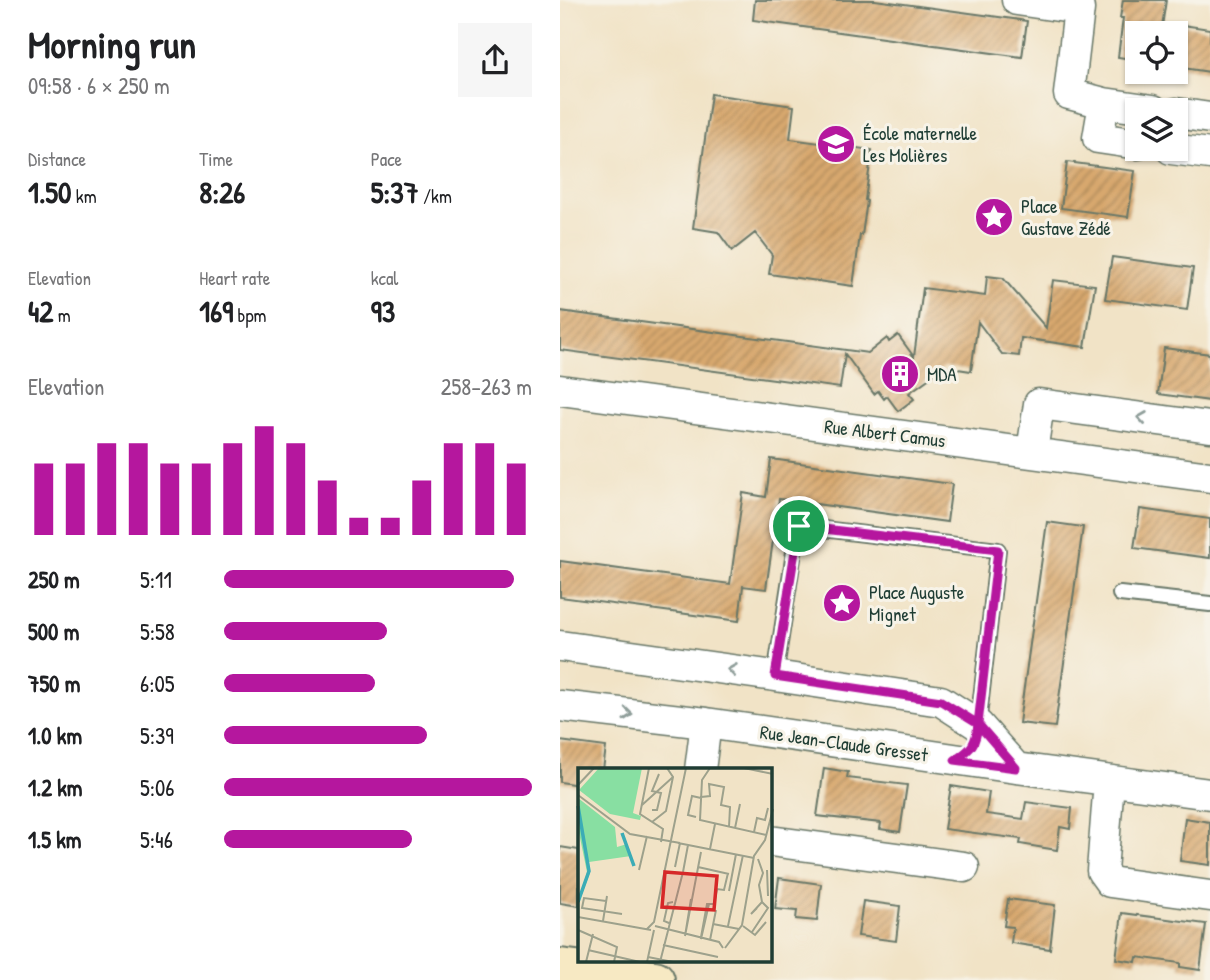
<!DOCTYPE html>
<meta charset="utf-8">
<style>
body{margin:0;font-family:"Patrick Hand",sans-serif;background:#f6f6f6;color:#202124;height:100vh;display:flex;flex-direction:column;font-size:26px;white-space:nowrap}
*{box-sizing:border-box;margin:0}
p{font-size:23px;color:#757577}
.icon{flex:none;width:38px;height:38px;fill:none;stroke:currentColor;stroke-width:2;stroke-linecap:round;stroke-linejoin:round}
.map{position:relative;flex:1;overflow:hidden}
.drawer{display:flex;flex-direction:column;background:#fff;width:560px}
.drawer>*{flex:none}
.tools{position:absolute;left:565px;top:21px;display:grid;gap:14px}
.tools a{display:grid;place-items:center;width:63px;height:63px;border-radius:0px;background:#fff;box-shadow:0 2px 5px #0004;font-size:35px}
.pin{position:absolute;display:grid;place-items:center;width:60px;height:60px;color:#fff;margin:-30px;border:4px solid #fff;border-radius:50%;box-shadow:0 2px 7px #0007}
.round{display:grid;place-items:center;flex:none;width:74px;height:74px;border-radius:0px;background:#f6f6f6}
.head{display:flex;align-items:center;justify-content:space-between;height:119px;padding:0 28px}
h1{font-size:38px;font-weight:700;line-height:52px}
.metrics{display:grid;grid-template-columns:repeat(3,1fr);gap:10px;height:119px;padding:7px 28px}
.metrics div{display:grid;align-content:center}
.metrics b{font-size:30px;font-weight:700}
.metrics small{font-size:19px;font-weight:400}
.metrics p{font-size:19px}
.chart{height:196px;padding:14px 28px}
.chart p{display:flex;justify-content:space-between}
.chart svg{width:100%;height:126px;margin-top:7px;stroke:#b5179e;stroke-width:6}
ul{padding:0 28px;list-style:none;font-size:23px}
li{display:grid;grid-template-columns:112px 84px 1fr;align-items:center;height:52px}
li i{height:18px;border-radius:9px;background:#b5179e}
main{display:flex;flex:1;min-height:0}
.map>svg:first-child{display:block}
</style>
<main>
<section class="drawer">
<div class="head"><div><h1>Morning run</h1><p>09:58 · 6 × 250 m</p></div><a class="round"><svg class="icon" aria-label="share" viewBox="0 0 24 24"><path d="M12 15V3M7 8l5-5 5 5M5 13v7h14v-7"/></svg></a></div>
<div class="metrics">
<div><p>Distance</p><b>1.50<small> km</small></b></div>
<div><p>Time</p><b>8:26</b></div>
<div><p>Pace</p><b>5:37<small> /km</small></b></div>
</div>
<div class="metrics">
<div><p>Elevation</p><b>42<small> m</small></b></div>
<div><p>Heart rate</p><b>169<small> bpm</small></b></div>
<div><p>kcal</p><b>93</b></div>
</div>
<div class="chart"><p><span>Elevation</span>258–263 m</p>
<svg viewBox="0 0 160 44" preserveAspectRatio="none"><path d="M5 44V19M15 44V19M25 44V12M35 44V12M45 44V19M55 44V19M65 44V12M75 44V6M85 44V12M95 44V25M105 44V38M115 44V38M125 44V25M135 44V12M145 44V12M155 44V19"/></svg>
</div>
<ul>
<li><b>250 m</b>5:11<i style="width:94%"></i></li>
<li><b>500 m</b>5:58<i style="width:53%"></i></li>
<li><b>750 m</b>6:05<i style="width:49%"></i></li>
<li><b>1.0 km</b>5:39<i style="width:66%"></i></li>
<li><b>1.2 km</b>5:06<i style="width:100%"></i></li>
<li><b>1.5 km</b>5:46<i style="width:61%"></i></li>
</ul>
</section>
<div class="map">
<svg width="650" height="980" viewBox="0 0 650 980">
<defs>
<pattern id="building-hatch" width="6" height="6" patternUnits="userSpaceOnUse" patternTransform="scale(1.75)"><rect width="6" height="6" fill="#d8a86e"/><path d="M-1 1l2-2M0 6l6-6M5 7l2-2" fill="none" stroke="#af8a5b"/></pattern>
</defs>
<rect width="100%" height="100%" fill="#f7f3e8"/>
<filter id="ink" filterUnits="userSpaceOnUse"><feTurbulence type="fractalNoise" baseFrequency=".0143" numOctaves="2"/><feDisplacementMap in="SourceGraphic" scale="14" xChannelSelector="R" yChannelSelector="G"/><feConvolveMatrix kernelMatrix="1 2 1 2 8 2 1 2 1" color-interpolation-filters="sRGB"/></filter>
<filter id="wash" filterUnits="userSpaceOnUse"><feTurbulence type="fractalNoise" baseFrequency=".00686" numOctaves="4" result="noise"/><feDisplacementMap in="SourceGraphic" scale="28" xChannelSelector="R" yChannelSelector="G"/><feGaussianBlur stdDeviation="1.57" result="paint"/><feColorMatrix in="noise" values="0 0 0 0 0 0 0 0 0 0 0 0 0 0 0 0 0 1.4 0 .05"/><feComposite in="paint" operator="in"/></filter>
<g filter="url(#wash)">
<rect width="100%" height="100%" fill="#f1e3c6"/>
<g id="blocks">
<path fill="url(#building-hatch)" d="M195,0h120l152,21 -5,36 -269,-37z
M563,0h43l-5,33h-23v27l-20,-3 5,-39h-3z
M616,24l34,5v43l-34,-5z
M151,94l83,12 -4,33 82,11 -7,50 2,1 -5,34h-2l-7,51 -84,-12 3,-19 -17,-22 -23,18 -14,-19 -25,-4z
M507,162l68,9 -7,46 -67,-9z
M552,257l81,11 -6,42 -82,-11z
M427,276l16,2 43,50 7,-48 42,5 -10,62 -64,-9 -2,18 -17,-2 -24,-32 -7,49 -26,-4 -36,26 5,6 -16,12 -11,-15 -3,3 -6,-8 -4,3 -29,-40 -5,34 -280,-38v-39l308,42 19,-15 2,4 9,-7 16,22 9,-69 62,8z
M604,348l46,6v47l-52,-7z
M211,459l181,25 -5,38 -168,-23 -13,90 -23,-3 -4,35 -179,-24v-36l170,23 13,-91 23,4z
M580,509l70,10v39l-76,-10z
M487,522l36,5 -28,200 -36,-4z
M0,741l46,6 -3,23h-24v15l-19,-3z
M264,768l24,4 -1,6 60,7 -7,47 -20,-3 1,-6 -64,-7z
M391,786l38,6 -3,22 37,5 3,-17 46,6 -2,21 -10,-2 -3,23 -37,-6 1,-5 -77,-10z
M625,818l25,4v43l-30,-4z
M0,847l19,3v56l-19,-3z
M219,878l42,6 -4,37 -21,-2 1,-8 -22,-2z
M448,899l47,6 -5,44 -39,-6 2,-16 -9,-1z
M303,901l37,5 -4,35 -38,-5z
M562,913l84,11 -6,46 -20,-3v-4l-43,-6 -1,5 -20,-3z"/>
</g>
</g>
<g filter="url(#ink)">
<use href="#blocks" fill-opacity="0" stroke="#687767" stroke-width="2"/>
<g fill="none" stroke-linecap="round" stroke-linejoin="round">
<defs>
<path id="lane" d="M560,594l90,10
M215,676l23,-150 200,24 -20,175"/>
<path id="street" d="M457,0l62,9 -10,85 35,9
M616,113l34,5
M578,144l-40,-6 6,-35 49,7
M611,149l39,5
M0,390l650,87
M472,452l7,-48 171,23
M0,646l215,30 166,25 37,24 38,43
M0,706l146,17 310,45 194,26
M140,770l6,-47
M549,781l-7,90 8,11 100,14
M210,841l194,26"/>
<path id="secondary" d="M0,968l95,12"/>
</defs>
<use href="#lane" stroke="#687767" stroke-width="18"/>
<use href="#street" stroke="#687767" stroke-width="33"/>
<use href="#secondary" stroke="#687767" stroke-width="42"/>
<use href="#lane" stroke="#fff" stroke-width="14"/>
<use href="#street" stroke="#fff" stroke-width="30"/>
<use href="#secondary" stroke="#f7e9c3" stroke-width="38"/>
</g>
<defs><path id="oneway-chevron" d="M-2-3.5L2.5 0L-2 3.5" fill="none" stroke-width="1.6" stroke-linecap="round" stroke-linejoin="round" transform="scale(1.75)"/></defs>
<g stroke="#8f9e9a">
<use href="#oneway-chevron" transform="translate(582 418) rotate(-172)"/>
<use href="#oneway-chevron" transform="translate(172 670) rotate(-172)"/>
<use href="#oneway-chevron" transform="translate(68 714) rotate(6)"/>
</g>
</g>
<g fill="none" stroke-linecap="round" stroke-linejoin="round" filter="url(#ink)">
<defs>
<path id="route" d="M239,526l-24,150 166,25 37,23c-2,20 -6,25 -23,36l61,8 -38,-44 20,-174 -199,-24"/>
</defs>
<use href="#route" stroke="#fff" stroke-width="14"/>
<use href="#route" stroke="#b5179e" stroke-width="9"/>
</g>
<defs>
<symbol id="school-disc" viewBox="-11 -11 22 22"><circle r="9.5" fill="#b5179e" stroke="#f7f3e8"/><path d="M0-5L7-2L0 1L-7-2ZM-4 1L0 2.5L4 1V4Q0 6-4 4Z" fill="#fff"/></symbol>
<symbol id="sight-disc" viewBox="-11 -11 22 22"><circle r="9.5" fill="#b5179e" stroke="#f7f3e8"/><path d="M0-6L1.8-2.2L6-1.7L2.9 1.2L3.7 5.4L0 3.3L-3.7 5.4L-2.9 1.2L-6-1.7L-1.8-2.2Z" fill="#fff"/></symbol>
<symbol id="building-disc" viewBox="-11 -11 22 22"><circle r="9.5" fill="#b5179e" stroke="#f7f3e8"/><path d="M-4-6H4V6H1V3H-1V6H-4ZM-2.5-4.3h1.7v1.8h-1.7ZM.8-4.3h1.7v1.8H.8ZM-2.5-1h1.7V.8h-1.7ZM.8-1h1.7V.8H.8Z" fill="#fff"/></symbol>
</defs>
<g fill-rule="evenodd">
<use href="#school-disc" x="254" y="122" width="44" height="44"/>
<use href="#sight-disc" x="412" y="195" width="44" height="44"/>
<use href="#building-disc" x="318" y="352" width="44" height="44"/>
<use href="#sight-disc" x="260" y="581" width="44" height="44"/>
</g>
<g text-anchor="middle" stroke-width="6" stroke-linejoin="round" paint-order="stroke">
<g font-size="19" fill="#1f3d34" stroke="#f7f3e8" text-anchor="start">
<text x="303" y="140">École maternelle<tspan x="303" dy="22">Les Molières</tspan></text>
<text x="461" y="213">Place<tspan x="461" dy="22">Gustave Zédé</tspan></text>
<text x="367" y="381">MDA</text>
<text x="309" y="599">Place Auguste<tspan x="309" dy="22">Mignet</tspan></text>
</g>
<g font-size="19" fill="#1f3d34" stroke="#f7f3e8">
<text transform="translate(325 433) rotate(7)" y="7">Rue Albert Camus</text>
<text transform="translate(284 743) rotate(8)" y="7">Rue Jean-Claude Gresset</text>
</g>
</g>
<g transform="translate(18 768)">
<rect width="194" height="194" fill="#f1e3c6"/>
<path d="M21,0h43l-9,45 8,3 -1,4 -30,-6 -31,-24zM0,30l37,29 2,20 10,-3 4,12 -42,6 1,11 -12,32 9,-33 -9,-44z" fill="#88dfa2"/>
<path fill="none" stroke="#3bacb6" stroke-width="3.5" d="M0,38l11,65 -11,31M44,65l12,33"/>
<path fill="none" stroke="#9da18c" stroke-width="2" d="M71,0l-9,46 23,15 -2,13M132,0l-8,12 -2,40 66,15M166,0l29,6M0,17l16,-17M0,27l52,39 50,9M123,29l9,-1 -1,-12 15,3 -3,18 9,2 -1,20M64,37l31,-28M74,42h5l4,-17 -9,-2 7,-17M118,49l-8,-2 4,-19 9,2M74,54l14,-11 7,-34 -6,-9M157,60l5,-24M176,64l3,-14 8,2 3,-12M100,75l76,15M132,81l5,-25M97,99l5,-24M120,99l31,7M61,102l8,-34M189,102l1,26M105,104l5,-27M151,123l7,-37M113,131l-6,37 16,-84M28,133l-22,-3 -2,10 40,6M129,136h2l-8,35v-2zM131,136h5l3,-15 7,1 4,-17M179,140l-6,6 11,-12M0,149l73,13M25,153l4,-25M91,155l-5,-2 4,-18 5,-1M135,156l26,5M77,158l64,16 4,6M150,158l15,-71M165,158l12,9 11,-13M69,161l7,-7 32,-154M0,162l39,17 -3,15M174,164l16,-24 -6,-6 -3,-17 4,-12 -5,-14M132,172l6,-30M85,177l55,12M147,180l17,-23 12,-69 11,-16 8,-31M10,182l52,12M70,189l25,5M8,194l7,-28M69,194l7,-32M82,194l23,-90"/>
<path fill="#d62828" fill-opacity="0.15" stroke="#d62828" stroke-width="3.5" d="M87,104l52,4 -3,34 -52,-3z"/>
<rect width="194" height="194" fill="none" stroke="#1f3d34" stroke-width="3.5"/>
</g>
</svg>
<div class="tools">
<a><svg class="icon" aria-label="locate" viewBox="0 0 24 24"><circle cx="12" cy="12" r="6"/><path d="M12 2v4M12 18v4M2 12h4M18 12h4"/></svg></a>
<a><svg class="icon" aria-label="layers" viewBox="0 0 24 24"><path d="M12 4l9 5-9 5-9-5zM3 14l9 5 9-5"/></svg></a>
</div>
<div class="pin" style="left:239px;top:526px;background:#1e9e55"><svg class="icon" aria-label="arrive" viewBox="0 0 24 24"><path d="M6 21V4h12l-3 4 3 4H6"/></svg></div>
</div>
</main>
